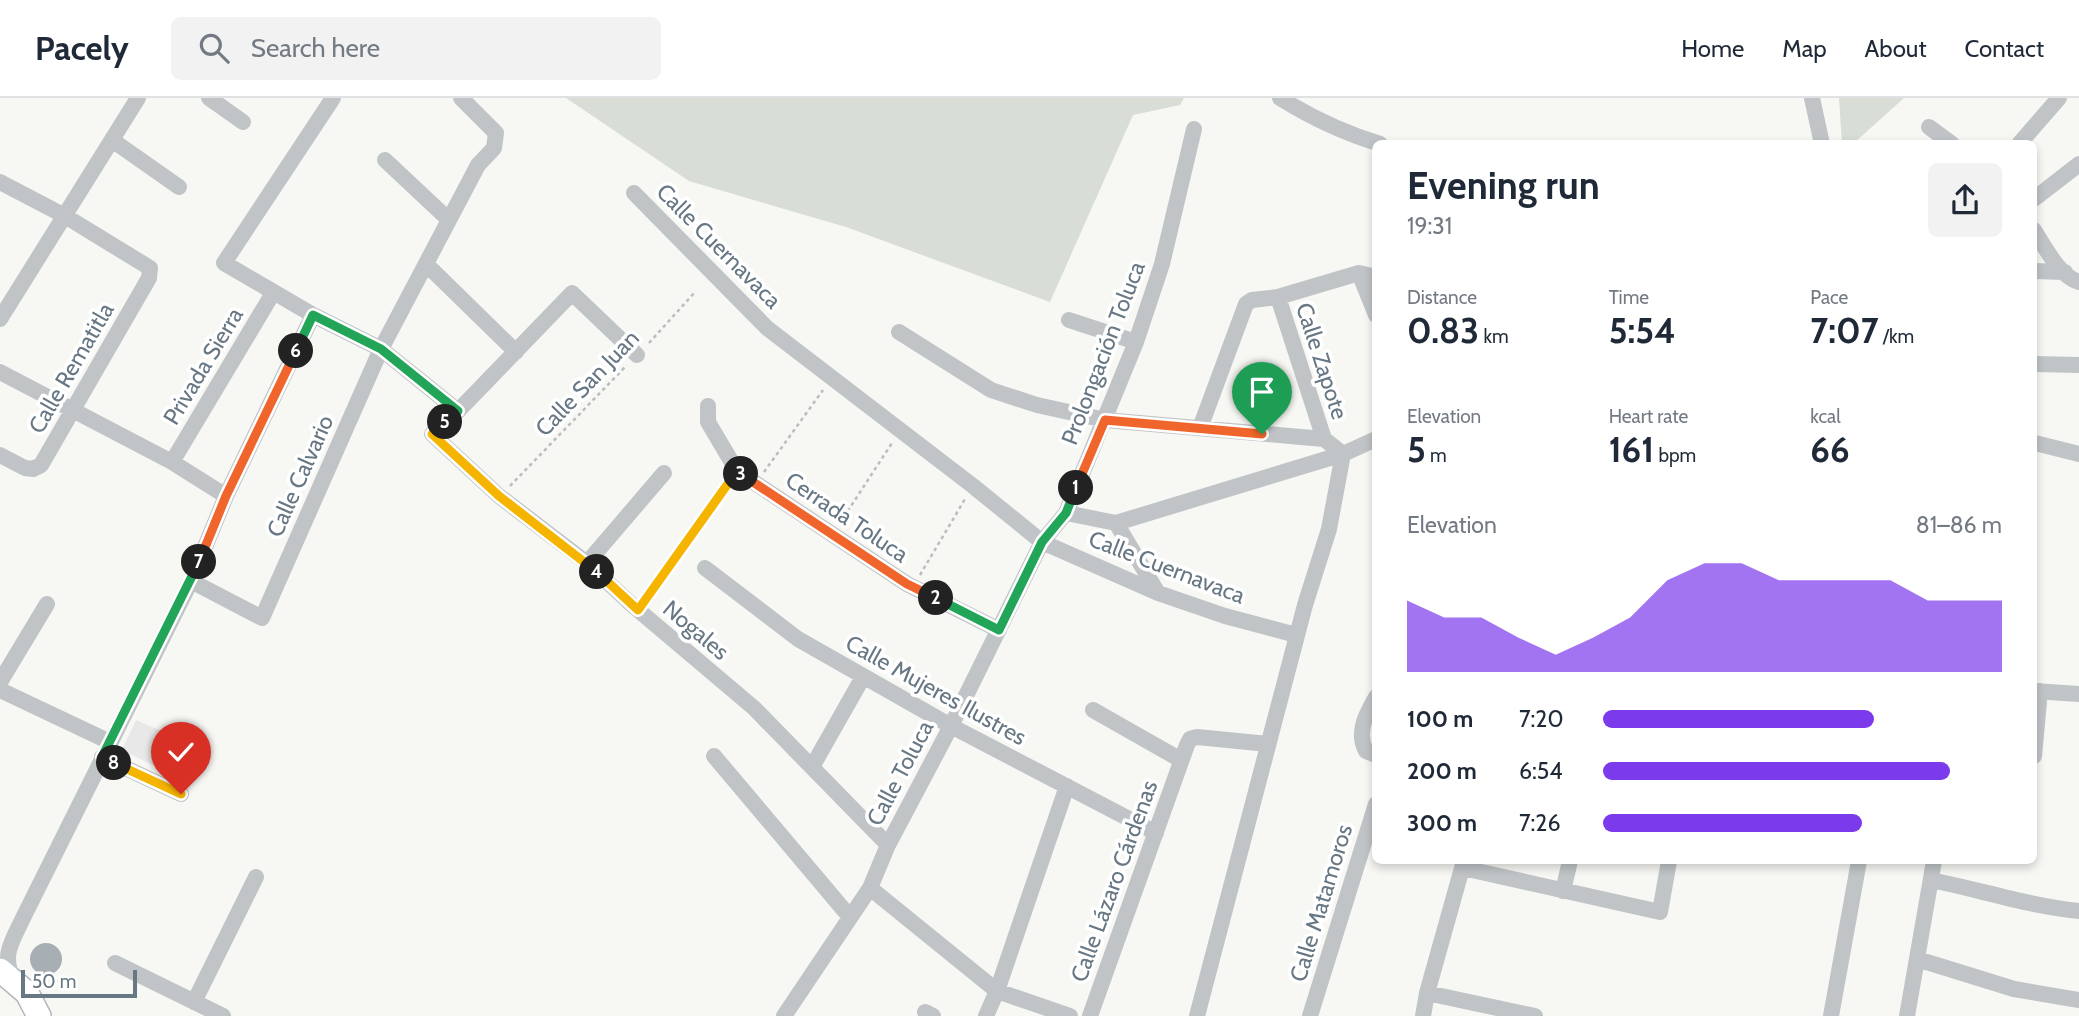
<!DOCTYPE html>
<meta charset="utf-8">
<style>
body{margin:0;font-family:Cabin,sans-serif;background:#f2f2f3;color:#1f2937;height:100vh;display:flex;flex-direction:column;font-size:26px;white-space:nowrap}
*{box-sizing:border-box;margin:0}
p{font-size:23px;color:#747a83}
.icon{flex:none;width:38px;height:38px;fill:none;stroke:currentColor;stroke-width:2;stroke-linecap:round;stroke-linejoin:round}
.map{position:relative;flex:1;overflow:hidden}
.sheet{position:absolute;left:1372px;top:42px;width:665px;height:724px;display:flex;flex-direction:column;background:#fff;border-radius:10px;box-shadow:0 4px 10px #0003}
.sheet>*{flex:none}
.scale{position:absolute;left:21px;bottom:18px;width:116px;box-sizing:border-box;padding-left:7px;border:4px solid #677783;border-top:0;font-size:19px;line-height:24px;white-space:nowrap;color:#677783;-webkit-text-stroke:5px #fff;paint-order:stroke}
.pin{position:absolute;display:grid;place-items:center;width:60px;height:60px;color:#fff;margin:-72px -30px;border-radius:50% 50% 50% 0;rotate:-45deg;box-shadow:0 0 7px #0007}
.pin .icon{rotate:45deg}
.km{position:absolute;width:35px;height:35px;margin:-18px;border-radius:50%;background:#222;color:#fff;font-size:19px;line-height:35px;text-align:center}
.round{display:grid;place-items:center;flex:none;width:74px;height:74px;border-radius:10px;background:#f2f2f3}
.head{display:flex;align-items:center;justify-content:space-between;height:119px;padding:0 35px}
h1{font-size:38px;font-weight:700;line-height:52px}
.figures{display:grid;grid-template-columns:repeat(3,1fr);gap:10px;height:119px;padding:7px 35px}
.figures div{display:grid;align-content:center}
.figures b{font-size:35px;font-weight:700}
.figures small{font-size:19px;font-weight:400}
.figures p{font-size:19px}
.chart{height:196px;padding:14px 35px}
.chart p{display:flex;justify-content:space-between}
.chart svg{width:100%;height:126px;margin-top:7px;fill:#7c3aed;opacity:.7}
ul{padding:0 35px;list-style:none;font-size:23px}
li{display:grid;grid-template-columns:112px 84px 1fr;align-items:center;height:52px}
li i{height:18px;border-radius:9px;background:#7c3aed}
header{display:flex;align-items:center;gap:42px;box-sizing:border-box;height:98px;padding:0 35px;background:#fff;border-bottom:2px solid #e0e1e3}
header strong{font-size:33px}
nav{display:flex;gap:38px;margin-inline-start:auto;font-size:24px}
.search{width:490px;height:63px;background:#f2f2f3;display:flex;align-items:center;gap:18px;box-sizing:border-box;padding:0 24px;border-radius:10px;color:#747a83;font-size:26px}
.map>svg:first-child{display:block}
</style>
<header>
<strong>Pacely</strong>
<div class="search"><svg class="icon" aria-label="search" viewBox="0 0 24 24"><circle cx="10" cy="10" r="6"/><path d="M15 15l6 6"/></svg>Search here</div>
<nav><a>Home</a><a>Map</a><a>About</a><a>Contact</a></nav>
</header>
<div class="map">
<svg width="2079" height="918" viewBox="0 0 2079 918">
<rect width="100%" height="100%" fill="#f7f7f4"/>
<path fill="#e7e8e7" d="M136,622l36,16 -11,33 -39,-19z"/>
<path fill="#d8ddd5" d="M566,0h618l-4,7 -47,10 -83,187 -204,-75 -157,-46z
M1839,0h65l-50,45 -12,1z"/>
<path fill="#a7afb4" d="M30 861a16 16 0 1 1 32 0a16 16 0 1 1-32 0Z"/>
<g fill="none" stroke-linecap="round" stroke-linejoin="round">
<defs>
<path id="secondary" d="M0,872l27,23 12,23"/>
</defs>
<use href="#secondary" stroke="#b2b8bc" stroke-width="26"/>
<path stroke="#babdbf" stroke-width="2.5" stroke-dasharray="3.5 3.5" stroke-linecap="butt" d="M649,245l47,-52
M764,374l59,-82
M510,388l117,-121
M840,425l52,-80
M920,477l45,-76
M646,501l81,-114"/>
<path stroke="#c0c4c7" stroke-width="16" d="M209,0l34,24
M333,0l-109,165 89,52 68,34 77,62
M1280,0c32,20 64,35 100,46
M1812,0l10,46
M1929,29l23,17
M112,42l67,47
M2019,46l40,-46
M385,62l64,60
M0,84l65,34 85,52 -1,10 -108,187 -8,4 -8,-1 -25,-13
M634,95l133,135 206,158 69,56 116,51 67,23 71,19
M2034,101l45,-35
M2034,132c11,17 25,46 45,52
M426,166l90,88
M2034,173l31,1
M1359,175l17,42
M1278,199l46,142
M0,221l138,-221
M1069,222l67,22
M899,234l92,58 46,15 68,15 219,19 19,15
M637,257l-65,-62 -114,118 -26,23 67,62 88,67 44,41 123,104 134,137
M2034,266l45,1
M0,274l172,90 54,34
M708,308v16l29,49 170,113 92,46
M1200,330l46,-124 6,-4 26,-3 81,-24 17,4
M2035,345l44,11
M172,364l101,-169
M1066,415l50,10 42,70
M1116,425l227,-69 33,-15
M587,465l77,-90
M705,470l93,71 153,87 205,107
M191,483l71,37 119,-269 97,-184 16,-17 2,-15 -35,-35
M0,584l47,-78
M0,592l110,52
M2034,593l45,3
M1376,599c-10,17 -20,36 -10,54l10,4
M1093,612l88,50
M714,658l135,160
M2034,658l6,-65
M102,659l79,37
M812,669l51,-90
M1463,770l197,44 9,-51
M1931,782c50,10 98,26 148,31
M870,790l127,103 73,25
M1563,793l7,-30
M1917,861l97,30 65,11
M115,865l108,53
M13,882c-11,-26 -2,-36 9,-60l169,-339 35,-85 87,-181
M1427,895l108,23
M194,904l62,-125
M925,914l8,4
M784,918l86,-128 18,-43 63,-119 91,-184 24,-29 70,-171 26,-78 32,-135
M986,918l11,-25 70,-205
M1090,918l97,-271 3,-6 7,-2 71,7
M1197,918l108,-411 24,-76 14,-75
M1310,918l66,-212
M1423,918l4,-23 37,-132
M1831,918l28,-155
M1907,918l27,-155"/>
<use href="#secondary" stroke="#fff" stroke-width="23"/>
</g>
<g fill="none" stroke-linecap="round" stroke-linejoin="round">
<defs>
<path id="split-1" d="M1076,390l29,-68 157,14"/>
<path id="split-2" d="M936,500l63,32 43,-88 24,-29 10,-25"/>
<path id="split-3" d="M741,376l166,110 29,14"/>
<path id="split-4" d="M597,474l41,38 99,-139 4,3"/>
<path id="split-5" d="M445,324l-13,12 67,62 98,76"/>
<path id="split-6" d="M296,253l17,-36 68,34 77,62 -13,11"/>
<path id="split-7" d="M199,464l27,-66 70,-145"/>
<path id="split-8" d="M114,665l-12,-6 97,-195"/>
<path id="split-9" d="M114,665l67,31"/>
</defs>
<use href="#split-1" stroke="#fff" stroke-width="14"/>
<use href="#split-2" stroke="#fff" stroke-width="14"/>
<use href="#split-3" stroke="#fff" stroke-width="14"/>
<use href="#split-4" stroke="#fff" stroke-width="14"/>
<use href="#split-5" stroke="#fff" stroke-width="14"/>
<use href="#split-6" stroke="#fff" stroke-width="14"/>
<use href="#split-7" stroke="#fff" stroke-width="14"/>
<use href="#split-8" stroke="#fff" stroke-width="14"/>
<use href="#split-9" stroke="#fff" stroke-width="14"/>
<use href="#split-1" stroke="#f0652b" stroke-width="9"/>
<use href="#split-2" stroke="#22a559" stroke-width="9"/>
<use href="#split-3" stroke="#f0652b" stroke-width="9"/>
<use href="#split-4" stroke="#f5b400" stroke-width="9"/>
<use href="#split-5" stroke="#f5b400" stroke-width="9"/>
<use href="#split-6" stroke="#22a559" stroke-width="9"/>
<use href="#split-7" stroke="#f0652b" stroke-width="9"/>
<use href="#split-8" stroke="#22a559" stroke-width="9"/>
<use href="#split-9" stroke="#f5b400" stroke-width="9"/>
</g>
<g text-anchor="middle" stroke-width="7" stroke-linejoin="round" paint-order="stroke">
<g font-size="23" fill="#677783" stroke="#fff">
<text transform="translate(719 148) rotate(45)" y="8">Calle Cuernavaca</text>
<text transform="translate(1103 255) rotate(-69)" y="8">Prolongación Toluca</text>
<text transform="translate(1322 263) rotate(72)" y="8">Calle Zapote</text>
<text transform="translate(203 268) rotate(-59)" y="8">Privada Sierra</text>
<text transform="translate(71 270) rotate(-60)" y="8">Calle Rematitla</text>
<text transform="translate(587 285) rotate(-46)" y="8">Calle San Juan</text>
<text transform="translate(300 378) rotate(-66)" y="8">Calle Calvario</text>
<text transform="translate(847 419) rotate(34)" y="8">Cerrada Toluca</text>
<text transform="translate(1167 469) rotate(21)" y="8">Calle Cuernavaca</text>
<text transform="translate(696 532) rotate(40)" y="8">Nogales</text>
<text transform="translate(936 592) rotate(29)" y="8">Calle Mujeres Ilustres</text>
<text transform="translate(900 675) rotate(-62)" y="8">Calle Toluca</text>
<text transform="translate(1114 783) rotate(-70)" y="8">Calle Lázaro Cárdenas</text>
<text transform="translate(1321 805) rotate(-73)" y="8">Calle Matamoros</text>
</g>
</g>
</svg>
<div class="scale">50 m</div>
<div class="pin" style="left:1262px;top:336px;background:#1e9e55"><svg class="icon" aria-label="arrive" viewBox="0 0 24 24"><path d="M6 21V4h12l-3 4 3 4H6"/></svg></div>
<div class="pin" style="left:181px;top:696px;background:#d93025"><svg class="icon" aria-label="check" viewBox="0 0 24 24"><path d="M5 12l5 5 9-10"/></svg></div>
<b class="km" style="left:1076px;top:390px">1</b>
<b class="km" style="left:936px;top:500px">2</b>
<b class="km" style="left:741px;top:376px">3</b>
<b class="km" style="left:597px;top:474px">4</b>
<b class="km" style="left:445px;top:324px">5</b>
<b class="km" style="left:296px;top:253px">6</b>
<b class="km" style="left:199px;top:464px">7</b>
<b class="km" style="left:114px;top:665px">8</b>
<section class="sheet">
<div class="head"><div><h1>Evening run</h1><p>19:31</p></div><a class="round"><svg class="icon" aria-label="share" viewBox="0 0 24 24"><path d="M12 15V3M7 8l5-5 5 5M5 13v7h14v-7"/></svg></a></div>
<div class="figures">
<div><p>Distance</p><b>0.83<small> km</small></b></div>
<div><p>Time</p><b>5:54</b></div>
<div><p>Pace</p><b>7:07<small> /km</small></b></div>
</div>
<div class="figures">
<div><p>Elevation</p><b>5<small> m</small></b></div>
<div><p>Heart rate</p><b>161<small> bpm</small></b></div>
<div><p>kcal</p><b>66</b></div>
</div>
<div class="chart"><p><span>Elevation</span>81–86 m</p>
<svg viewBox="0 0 160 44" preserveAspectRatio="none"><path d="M0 44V19L10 25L20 25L30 32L40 38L50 32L60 25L70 12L80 6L90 6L100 12L110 12L120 12L130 12L140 19L150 19L160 19V44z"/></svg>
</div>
<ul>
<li><b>100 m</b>7:20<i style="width:68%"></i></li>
<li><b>200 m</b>6:54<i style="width:87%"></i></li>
<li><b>300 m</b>7:26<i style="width:65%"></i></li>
</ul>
</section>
</div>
